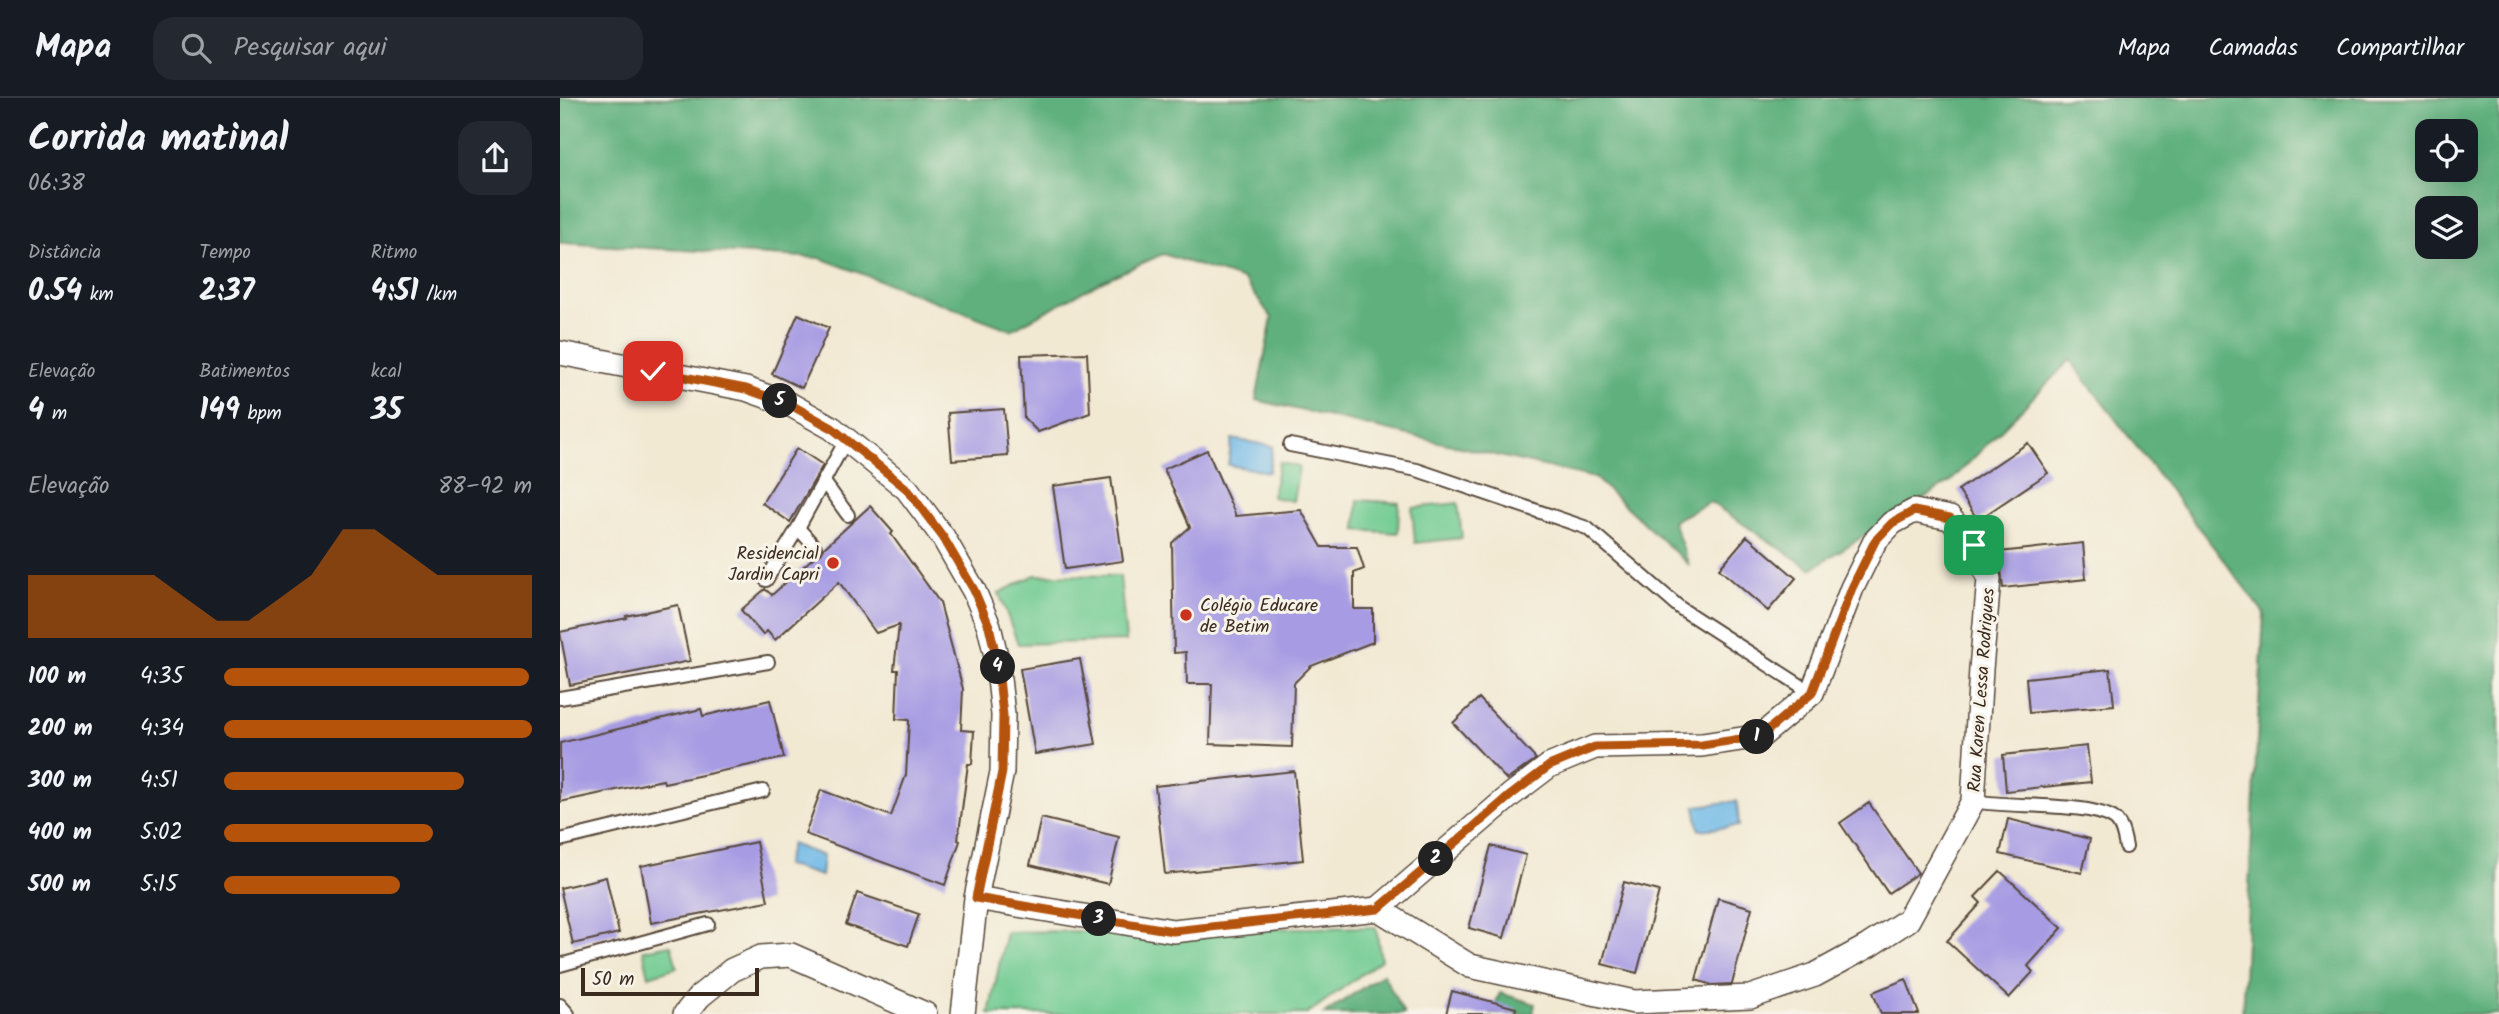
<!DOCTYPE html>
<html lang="pt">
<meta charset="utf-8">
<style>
body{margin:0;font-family:Kalam,sans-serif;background:#242831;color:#f1f3f6;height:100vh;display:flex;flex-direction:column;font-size:26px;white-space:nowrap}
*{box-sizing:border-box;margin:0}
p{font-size:23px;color:#9ea1a6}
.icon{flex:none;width:38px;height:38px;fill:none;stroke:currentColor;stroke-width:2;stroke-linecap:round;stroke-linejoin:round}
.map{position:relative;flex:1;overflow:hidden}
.sheet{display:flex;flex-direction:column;background:#171b24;width:560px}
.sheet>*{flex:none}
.controls{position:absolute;left:1855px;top:21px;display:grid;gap:14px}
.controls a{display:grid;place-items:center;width:63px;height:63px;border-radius:14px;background:#171b24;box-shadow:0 7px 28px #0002;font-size:35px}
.scale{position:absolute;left:21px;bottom:18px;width:178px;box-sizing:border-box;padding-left:7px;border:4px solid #3b2a1e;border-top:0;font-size:19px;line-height:24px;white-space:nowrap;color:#3b2a1e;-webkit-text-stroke:5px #f7f3e8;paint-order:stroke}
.pin{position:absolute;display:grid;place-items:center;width:60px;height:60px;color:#fff;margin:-30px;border-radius:14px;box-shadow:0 4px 10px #0006}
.km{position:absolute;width:35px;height:35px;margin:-18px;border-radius:50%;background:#222;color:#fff;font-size:19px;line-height:35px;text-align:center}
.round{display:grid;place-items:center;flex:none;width:74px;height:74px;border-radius:21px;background:#242831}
.summary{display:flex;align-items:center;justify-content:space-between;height:119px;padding:0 28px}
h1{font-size:38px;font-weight:800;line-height:52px}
.figures{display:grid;grid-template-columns:repeat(3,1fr);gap:10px;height:119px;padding:7px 28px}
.figures div{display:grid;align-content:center}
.figures b{font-size:30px;font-weight:800}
.figures small{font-size:19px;font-weight:400}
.figures p{font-size:19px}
.chart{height:196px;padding:14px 28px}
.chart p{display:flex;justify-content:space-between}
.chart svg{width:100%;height:126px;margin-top:7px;fill:#b45309;opacity:.7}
ul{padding:0 28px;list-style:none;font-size:23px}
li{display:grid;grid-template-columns:112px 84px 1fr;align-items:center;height:52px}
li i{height:18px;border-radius:9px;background:#b45309}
header{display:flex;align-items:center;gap:42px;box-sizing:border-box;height:98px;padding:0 35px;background:#171b24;border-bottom:2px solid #363941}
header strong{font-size:33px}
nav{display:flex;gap:38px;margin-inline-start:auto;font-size:24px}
.search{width:490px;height:63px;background:#242831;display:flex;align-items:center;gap:18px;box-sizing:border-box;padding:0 24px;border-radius:21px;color:#9ea1a6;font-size:26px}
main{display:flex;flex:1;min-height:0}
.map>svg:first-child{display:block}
</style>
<header>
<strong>Mapa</strong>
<div class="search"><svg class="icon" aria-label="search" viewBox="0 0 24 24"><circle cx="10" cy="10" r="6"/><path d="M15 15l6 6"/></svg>Pesquisar aqui</div>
<nav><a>Mapa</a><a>Camadas</a><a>Compartilhar</a></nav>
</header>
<main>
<section class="sheet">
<div class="summary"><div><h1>Corrida matinal</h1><p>06:38</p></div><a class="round"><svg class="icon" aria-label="share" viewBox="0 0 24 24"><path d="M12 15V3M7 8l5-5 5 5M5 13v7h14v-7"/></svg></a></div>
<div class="figures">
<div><p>Distância</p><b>0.54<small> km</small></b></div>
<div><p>Tempo</p><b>2:37</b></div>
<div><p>Ritmo</p><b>4:51<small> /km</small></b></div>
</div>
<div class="figures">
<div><p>Elevação</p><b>4<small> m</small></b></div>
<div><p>Batimentos</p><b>149<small> bpm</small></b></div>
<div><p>kcal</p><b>35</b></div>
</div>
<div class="chart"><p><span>Elevação</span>88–92 m</p>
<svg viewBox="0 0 160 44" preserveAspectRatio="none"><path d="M0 44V22L10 22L20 22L30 22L40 22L50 30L60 38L70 38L80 30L90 22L100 6L110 6L120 14L130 22L140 22L150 22L160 22V44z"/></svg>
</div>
<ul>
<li><b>100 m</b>4:35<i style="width:99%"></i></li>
<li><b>200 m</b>4:34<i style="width:100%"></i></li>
<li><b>300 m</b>4:51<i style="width:78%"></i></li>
<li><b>400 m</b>5:02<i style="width:68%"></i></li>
<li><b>500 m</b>5:15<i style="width:57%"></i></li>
</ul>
</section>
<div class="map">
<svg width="1939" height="916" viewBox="0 0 1939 916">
<rect width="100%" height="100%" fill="#f7f3e8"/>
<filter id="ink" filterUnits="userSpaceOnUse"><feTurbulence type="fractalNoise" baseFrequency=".0143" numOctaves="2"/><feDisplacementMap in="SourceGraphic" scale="14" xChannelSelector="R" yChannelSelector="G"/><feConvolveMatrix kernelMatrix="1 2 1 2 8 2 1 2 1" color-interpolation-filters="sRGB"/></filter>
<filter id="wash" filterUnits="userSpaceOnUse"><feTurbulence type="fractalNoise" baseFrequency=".00686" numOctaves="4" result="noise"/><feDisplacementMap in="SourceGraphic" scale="28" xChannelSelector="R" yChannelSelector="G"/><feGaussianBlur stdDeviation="1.57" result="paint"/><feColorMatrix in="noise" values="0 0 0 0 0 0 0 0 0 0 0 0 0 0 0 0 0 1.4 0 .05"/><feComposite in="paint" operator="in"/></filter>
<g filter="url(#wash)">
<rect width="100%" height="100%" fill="#f2e9d3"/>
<path fill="#73cc93" stroke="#577b58" stroke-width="2" d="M719,364l20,5 -6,34 -21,-4z
M798,402l41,3 -1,30 -42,-3z
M898,405l4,35 -47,5 -3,-35z
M475,477l85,1 6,65 -108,3 -19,-51z
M816,829l5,33 -74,54h-318l17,-82z
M111,847l6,22 -28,9 -6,-26z"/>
<path fill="#5eb07d" stroke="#4c6d4e" stroke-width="2" fill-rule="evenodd" d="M0,0h1939v916h-257l22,-401 -194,-253 -119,121 -140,88 -101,-67 -37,19 16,44 -94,-87 -339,-78 16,-82 -28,-38 -81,-26 -63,28 -89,48 -191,-72 -260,-15zM1867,33h39v39h-39zM1867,110h39v39h-39z
M823,876l21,40h-80z
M940,895l35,11 -2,10h-42z"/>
<path fill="#6eb8e7" stroke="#547182" stroke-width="2" d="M672,341l41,7 -4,26 -41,-7z
M1177,703l2,25 -40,4 -4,-24z
M231,746l32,12 -2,20 -36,-11z"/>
<g id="blocks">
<path fill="#a79ce3" d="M238,216l31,14 -27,60 -30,-14z
M527,255l3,60 -52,19 -14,-14 -3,-63z
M444,311l4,47 -56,4 -4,-47z
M1468,345l20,30 -70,47 -20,-30z
M237,350l26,17 -33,57 -28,-19z
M647,352l29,66 65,-6 21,37h35l7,22 -10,4v36h19v33l-62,24 -17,17 -2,64 -82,-3 2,-60h-25l-1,-32 -12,1 -2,-110 18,-16 -26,-58z
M551,380l12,83 -58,8 -12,-83z
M310,408l23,26 -2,2 49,69 23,86 -2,41 13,1 -2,33h-4l-10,76 2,1 -15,44 -140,-51 16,-44 70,26 15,-41 3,-55 -13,-1 2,-49h-4l5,-45 -23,8 -37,-51 -64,58 -8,-9 -4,4 -22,-25 24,-21 7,6 43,-39 6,-3 3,-5z
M1187,438l49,42 -28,33 -49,-42z
M1523,445l3,36 -83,9 -4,-36z
M118,507l12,56 -120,24 -10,-53 67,-14 -1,-2z
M520,561l16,85 -61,10 -15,-85z
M1550,571l4,36 -85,8 -3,-35z
M919,600l57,61 -29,21 -54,-57z
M210,602l14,58 -120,25 -1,-3 -103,22v-59l141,-34 2,7z
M1527,648l4,36 -85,9 -3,-36z
M734,673l9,89 -138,14 -10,-88z
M1309,705l49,70 -30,20 -48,-70z
M481,720l78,19 -11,47 -78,-19z
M1448,721l82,20 -8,34 -82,-19z
M196,744l12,59 -117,22 -10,-57z
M931,748l35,9 -22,83 -35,-10z
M1440,773l62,57 -34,38 5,6 -24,26 -62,-57 34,-38 -6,-6z
M46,779l13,56 -46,11 -13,-56z
M1064,784l35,9 -22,82 -35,-9z
M297,795l62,21 -11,32 -62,-21z
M1158,800l34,10 -20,76 -20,1 -16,-5z
M1346,881l13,35h-38l-8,-22z
M892,893l64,17 -1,6h-69z"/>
</g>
</g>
<g filter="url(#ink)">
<use href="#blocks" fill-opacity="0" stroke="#564739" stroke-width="2"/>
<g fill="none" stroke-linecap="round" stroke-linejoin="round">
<defs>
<path id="lane" d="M730,347l127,25 170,58 93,80 132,85
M264,384l24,33
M238,430l17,19
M206,482l32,-52 48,-88
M0,600l208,-36
M1413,703c36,7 113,1 140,17 9,5 11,19 13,29
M0,742l203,-49
M0,867l148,-41
M0,907l8,9"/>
<path id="street" d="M0,255l186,36 45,16 41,23 75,61 36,48 31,54 15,35 8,34 6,55 -1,57 -26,126 -13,116
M416,800l197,33 205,-22 133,-114 38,-29 46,-19 107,-2 59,-9 51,-43 40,-105 23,-47 17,-18 22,-12 36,7 24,27 15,34 -8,90 -8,132 -65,119 -40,26 -53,29 -65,22 -116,5 -164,-36 -92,-57
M125,916l15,-18 32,-26 29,-13 30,-2 134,59"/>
</defs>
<use href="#lane" stroke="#564739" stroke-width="16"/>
<use href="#street" stroke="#564739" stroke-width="26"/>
<use href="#lane" stroke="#fff" stroke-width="12"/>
<use href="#street" stroke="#fff" stroke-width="23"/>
</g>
</g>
<g fill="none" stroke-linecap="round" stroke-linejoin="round" filter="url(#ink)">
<defs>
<path id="route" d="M93,273l93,18 45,16 41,23 75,61 36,48 31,53 15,36 8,34 6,55 -1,57 -26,126 197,33 205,-22 133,-114 38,-29 46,-19 107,-2 59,-9 51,-43 40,-105 23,-47 17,-18 22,-12 36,7 24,27"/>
</defs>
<use href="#route" stroke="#fff" stroke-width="14"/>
<use href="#route" stroke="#b45309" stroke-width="9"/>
</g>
<g fill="#c8321e" stroke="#f7f3e8" stroke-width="2.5">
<circle cx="273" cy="465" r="7"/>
<circle cx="626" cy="517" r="7"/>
</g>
<g text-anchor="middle" stroke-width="6" stroke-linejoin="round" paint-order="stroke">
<g font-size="18" fill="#3b2a1e" stroke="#f7f3e8" text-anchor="end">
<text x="259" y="461">Residencial<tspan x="259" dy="21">Jardin Capri</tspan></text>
<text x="640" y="513" text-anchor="start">Colégio Educare<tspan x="640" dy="21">de Betim</tspan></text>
</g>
<g font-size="18" fill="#3b2a1e" stroke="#f7f3e8">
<text transform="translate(1421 592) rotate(-86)" y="6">Rua Karen Lessa Rodrigues</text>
</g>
</g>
</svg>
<div class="controls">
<a><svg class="icon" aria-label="locate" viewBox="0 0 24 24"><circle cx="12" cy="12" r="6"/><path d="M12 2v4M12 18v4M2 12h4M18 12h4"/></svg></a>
<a><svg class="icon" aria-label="layers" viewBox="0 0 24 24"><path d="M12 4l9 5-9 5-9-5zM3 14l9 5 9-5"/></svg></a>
</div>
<div class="scale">50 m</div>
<div class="pin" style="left:1414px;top:447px;background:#1e9e55"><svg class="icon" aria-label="arrive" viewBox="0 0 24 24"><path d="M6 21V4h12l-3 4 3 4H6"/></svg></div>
<div class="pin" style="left:93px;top:273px;background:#d93025"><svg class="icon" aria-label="check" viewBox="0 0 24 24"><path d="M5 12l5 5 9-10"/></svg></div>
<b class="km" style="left:1197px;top:639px">1</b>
<b class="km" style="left:876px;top:761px">2</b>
<b class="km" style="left:539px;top:821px">3</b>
<b class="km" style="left:438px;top:569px">4</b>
<b class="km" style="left:220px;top:303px">5</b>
</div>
</main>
